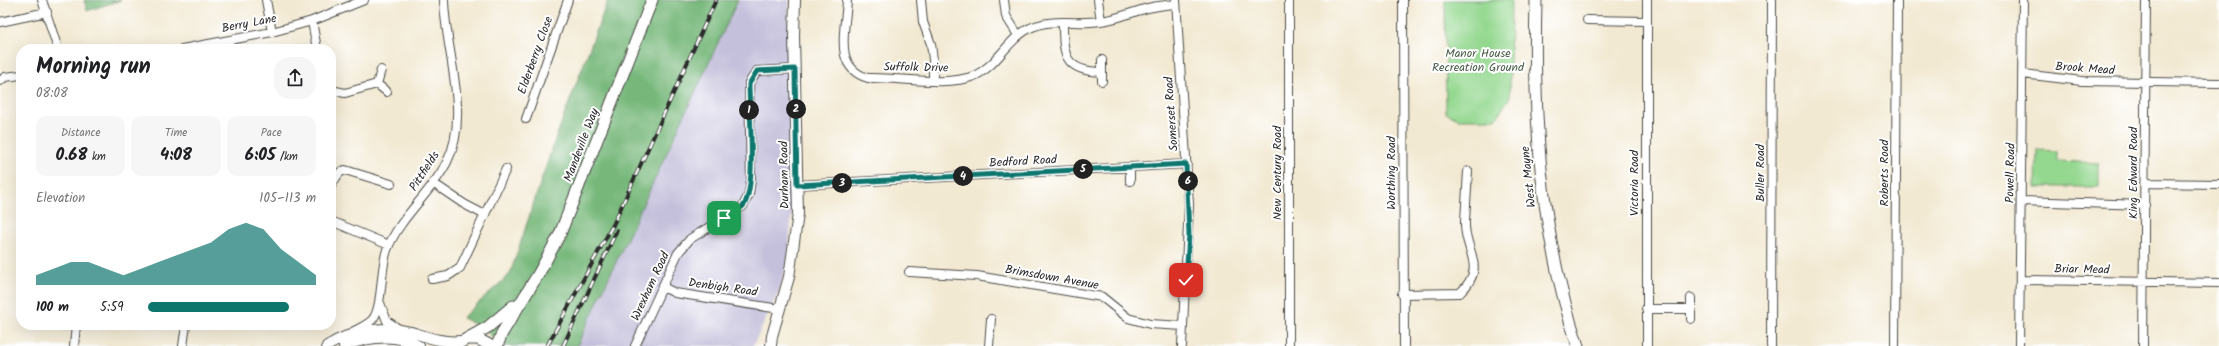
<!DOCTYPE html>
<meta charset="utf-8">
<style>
body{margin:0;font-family:Kalam,sans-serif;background:#f6f6f6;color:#202124;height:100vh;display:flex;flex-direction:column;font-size:15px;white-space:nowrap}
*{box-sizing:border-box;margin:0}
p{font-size:13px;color:#757577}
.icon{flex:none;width:22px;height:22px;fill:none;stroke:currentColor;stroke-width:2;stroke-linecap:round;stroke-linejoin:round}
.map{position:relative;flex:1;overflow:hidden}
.sheet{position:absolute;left:16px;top:44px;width:320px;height:286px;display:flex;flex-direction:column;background:#fff;border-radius:16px;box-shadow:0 4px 16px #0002}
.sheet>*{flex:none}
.pin{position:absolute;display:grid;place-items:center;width:34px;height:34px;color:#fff;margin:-17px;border-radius:8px;box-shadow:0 2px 6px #0006}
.km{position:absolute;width:20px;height:20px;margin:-10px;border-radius:50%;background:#222;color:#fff;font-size:11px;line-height:20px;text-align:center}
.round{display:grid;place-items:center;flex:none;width:42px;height:42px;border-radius:16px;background:#f6f6f6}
.head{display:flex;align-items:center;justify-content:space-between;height:68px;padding:0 20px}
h1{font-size:22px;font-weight:800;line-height:30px}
.figures{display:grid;grid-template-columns:repeat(3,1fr);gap:6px;height:68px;padding:4px 20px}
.figures div{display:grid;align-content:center;border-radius:10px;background:#f6f6f6;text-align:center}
.figures b{font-size:17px;font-weight:800}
.figures small{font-size:11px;font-weight:400}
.figures p{font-size:11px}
.chart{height:112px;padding:8px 20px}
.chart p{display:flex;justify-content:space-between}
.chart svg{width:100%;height:72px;margin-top:4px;fill:#0f766e;opacity:.7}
ul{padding:0 20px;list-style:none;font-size:13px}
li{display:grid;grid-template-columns:64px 48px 1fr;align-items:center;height:30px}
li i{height:10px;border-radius:5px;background:#0f766e}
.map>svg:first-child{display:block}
</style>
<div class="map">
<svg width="2219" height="346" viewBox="0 0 2219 346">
<rect width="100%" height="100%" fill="#fff"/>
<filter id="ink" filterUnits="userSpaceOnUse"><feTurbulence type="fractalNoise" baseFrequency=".025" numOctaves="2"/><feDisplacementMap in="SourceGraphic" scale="8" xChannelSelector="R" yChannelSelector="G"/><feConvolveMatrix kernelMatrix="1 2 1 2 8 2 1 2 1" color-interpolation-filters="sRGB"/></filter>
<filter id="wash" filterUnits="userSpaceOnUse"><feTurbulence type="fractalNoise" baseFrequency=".012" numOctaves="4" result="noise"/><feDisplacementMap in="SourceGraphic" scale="16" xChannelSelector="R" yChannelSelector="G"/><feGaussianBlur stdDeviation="0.9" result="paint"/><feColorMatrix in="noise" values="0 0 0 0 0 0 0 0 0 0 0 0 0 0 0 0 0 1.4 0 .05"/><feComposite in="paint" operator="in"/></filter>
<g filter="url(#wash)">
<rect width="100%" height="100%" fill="#f2e9d2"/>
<path fill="#c4c0db" d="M738,0h51l-1,30 5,167 -5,62 -9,32 -26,55h-178z"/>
<path fill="#94d890" stroke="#60825e" d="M1445,0h66l-1,97 -14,22h-38l-12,-6z
M2037,150l20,1v10l42,2v24h-63z"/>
<path fill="#77b87a" stroke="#517252" d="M84,0h37l-34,11z
M608,0h130l-161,346h-75l-19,-18 -21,-10 48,-44 43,-129z"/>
</g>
<g filter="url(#ink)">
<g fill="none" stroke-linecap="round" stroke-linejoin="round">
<defs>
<path id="minor" d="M42,0l16,49
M266,0l6,32
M847,0c-1,29 -15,67 21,78 32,-1 77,9 106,-2 23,-10 33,-36 54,-47 24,-12 47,-4 72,-8 14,-1 27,-7 41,-11 11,-4 23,-5 35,-6
M921,0l2,22 8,22 2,16v20
M1004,0l2,16 12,19
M1098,0l3,21
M1176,0l13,205 -7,141
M1289,0v346
M1403,0l1,346
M1647,0v346
M1587,20l59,1
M312,21l5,28
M0,22l47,-10
M1063,22c0,33 1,49 39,50v9
M182,49l90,-17 40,-11 52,-21
M381,70l-4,14 10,8
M1102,72v-12
M2023,74l59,7 137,2
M0,81l5,-4 16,-2
M331,90l14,3 32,-9
M526,119l42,-119
M1130,168v13
M433,183l31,21 21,11
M2146,183l73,1
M797,185l390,-21
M331,186l8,-13 6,-3 46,14
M2022,201l123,4
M331,221l58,24
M909,272l68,4 125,21 26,21 22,6 33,2
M432,279l16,-3 12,-8 46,-99
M2020,280l199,3
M663,287l12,6 105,16
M1402,294l58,-1c29,-28 3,-42 5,-72 1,-17 2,-33 3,-50
M380,303l7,18 12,8
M1646,309h45
M1691,319v-21
M354,331c6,-3 13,-6 18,-11 11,-11 8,-51 15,-70 13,-34 44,-56 60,-88 24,-47 -2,-112 -3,-162
M74,346l2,-21
M183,346l3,-21
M635,346l43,-93 12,-14 53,-33 6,-12 2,-15 -2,-96 8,-12 38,-2
M989,346l2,-27
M1771,346l1,-346
M1895,346l2,-346
M2019,346l4,-346
M2143,346l3,-346"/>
<path id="tertiary" d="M327,346c24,-15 56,-21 84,-14 17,5 31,11 49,9
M344,346c24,-9 52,-13 75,0
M771,346l1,-10 17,-59 9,-63 -4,-178 1,-36"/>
<path id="secondary" d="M1536,0c-3,118 4,234 42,346
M468,339h10l13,7
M454,346l34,-19 25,-21
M497,346l5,-13 37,-60 21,-39 92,-234"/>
</defs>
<use href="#minor" stroke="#494844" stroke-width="10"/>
<use href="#tertiary" stroke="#494844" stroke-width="12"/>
<use href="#secondary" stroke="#494844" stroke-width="13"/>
<use href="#minor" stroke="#fff" stroke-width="8"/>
<use href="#tertiary" stroke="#fff" stroke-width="10"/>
<use href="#secondary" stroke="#fff" stroke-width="11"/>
<defs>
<path id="rail" d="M547,346l66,-121 103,-225
M563,346l54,-116"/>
</defs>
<use href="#rail" stroke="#2b2b2b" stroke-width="4"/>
<use href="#rail" stroke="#fff" stroke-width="2.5" stroke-dasharray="8" stroke-linecap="butt"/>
</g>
</g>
<g fill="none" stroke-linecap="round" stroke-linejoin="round" filter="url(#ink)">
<defs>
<path id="route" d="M724,218c6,-4 16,-8 20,-13 13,-21 5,-94 5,-121l8,-13 38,-2 2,116 389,-21 3,70 -3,46"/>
</defs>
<use href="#route" stroke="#fff" stroke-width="8"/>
<use href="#route" stroke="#0f766e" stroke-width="5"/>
</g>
<g text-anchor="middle" stroke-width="4" stroke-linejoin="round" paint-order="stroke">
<g font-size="12" fill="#2b2b2b" stroke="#fff">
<text transform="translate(249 23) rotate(-11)" y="4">Berry Lane</text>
<text transform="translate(535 55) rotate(-70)" y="4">Elderberry Close</text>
<text transform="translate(916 67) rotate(1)" y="4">Suffolk Drive</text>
<text transform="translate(2085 68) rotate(4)" y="4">Brook Mead</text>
<text transform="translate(1171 114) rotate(-94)" y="4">Somerset Road</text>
<text transform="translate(581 145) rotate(-69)" y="4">Mandeville Way</text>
<text transform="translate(1023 161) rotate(-3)" y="4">Bedford Road</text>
<text transform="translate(424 171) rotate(-57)" y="4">Pittfields</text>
<text transform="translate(1277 173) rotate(-90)" y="4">New Century Road</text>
<text transform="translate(1391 173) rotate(-90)" y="4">Worthing Road</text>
<text transform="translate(1760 173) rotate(-90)" y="4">Buller Road</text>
<text transform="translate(1884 173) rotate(-90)" y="4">Roberts Road</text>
<text transform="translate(2010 173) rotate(-89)" y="4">Powell Road</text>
<text transform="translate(2133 173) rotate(-90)" y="4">King Edward Road</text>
<text transform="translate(784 175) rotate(-91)" y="4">Durham Road</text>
<text transform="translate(1528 177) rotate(-96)" y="4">West Mayne</text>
<text transform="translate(1634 183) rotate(-90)" y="4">Victoria Road</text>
<text transform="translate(2082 269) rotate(1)" y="4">Briar Mead</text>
<text transform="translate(1052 277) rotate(10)" y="4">Brimsdown Avenue</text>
<text transform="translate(650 286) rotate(-65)" y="4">Wrexham Road</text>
<text transform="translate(723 287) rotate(8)" y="4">Denbigh Road</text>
</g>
<g font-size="12" fill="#4a5f49" stroke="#fff">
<text x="1478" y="57">Manor House<tspan x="1478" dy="14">Recreation Ground</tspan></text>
</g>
</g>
</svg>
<div class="pin" style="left:724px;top:218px;background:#1e9e55"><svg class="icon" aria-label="arrive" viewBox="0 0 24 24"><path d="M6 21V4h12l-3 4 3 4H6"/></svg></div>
<div class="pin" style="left:1186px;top:280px;background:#d93025"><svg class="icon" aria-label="check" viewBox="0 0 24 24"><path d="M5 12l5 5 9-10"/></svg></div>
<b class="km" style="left:749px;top:110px">1</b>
<b class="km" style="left:796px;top:109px">2</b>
<b class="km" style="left:842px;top:183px">3</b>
<b class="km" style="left:963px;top:176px">4</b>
<b class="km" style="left:1083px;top:169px">5</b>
<b class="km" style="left:1188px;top:181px">6</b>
<section class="sheet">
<div class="head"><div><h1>Morning run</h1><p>08:08</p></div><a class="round"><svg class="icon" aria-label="share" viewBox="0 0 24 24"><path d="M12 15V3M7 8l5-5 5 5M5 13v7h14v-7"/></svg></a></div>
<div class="figures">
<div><p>Distance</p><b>0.68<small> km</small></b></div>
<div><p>Time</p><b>4:08</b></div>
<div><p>Pace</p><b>6:05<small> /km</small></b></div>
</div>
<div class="chart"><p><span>Elevation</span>105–113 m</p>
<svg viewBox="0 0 160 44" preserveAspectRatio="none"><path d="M0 44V38L10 34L20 30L30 30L40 34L50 38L60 34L70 30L80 26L90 22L100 18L110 10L120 6L130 10L140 22L150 30L160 38V44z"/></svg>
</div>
<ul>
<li><b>100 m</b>5:59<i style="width:84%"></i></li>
</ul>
</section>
</div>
